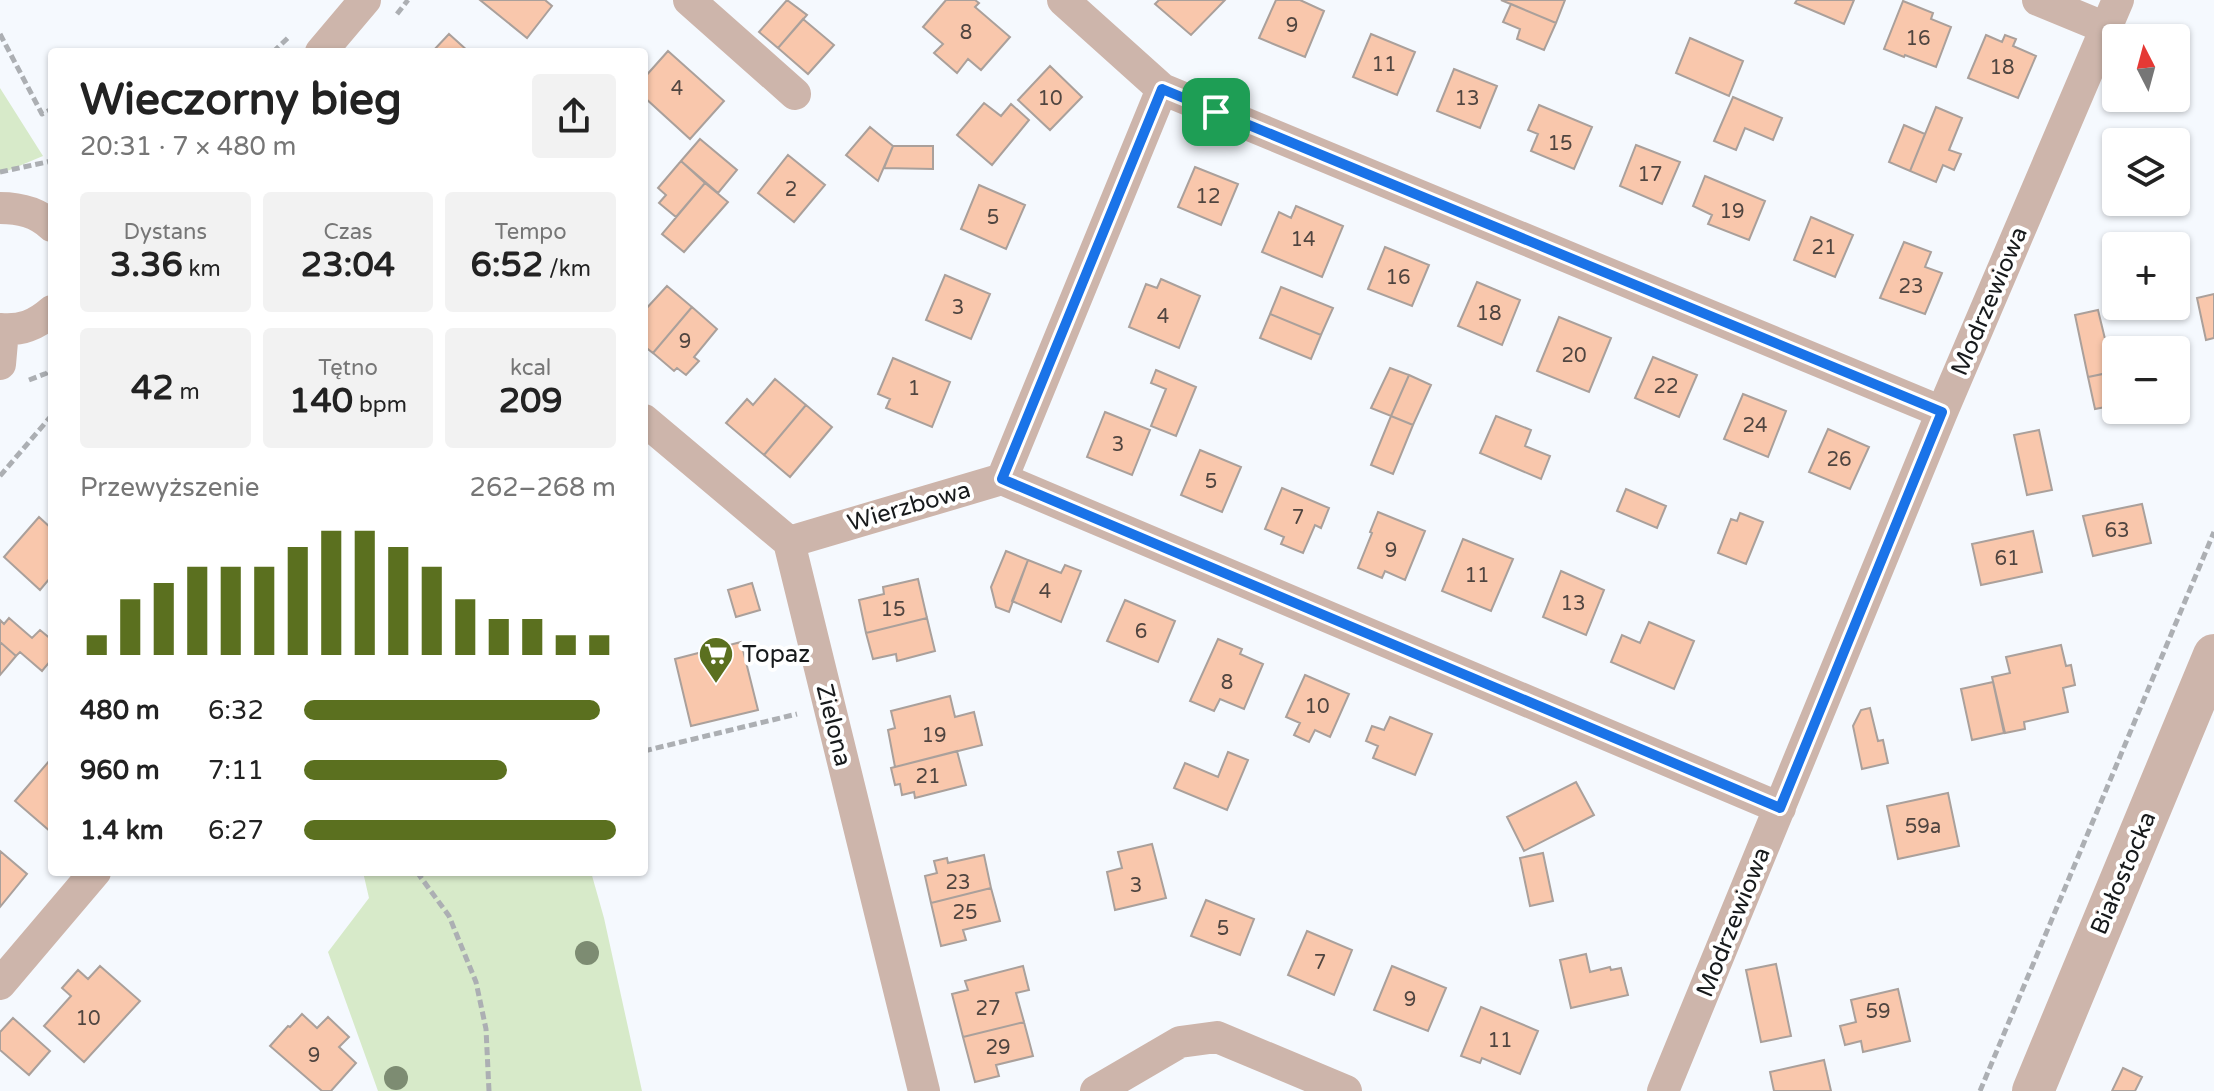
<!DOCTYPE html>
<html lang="pl">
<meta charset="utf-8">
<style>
body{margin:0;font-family:"Varela Round",sans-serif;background:#f2f2f2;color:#222;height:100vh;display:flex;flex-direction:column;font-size:30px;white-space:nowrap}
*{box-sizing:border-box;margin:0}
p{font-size:26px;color:#767676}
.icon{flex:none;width:44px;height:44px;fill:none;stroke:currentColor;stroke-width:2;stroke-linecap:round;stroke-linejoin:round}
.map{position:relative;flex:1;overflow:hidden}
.drawer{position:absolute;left:48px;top:48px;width:600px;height:828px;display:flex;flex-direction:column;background:#fff;border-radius:8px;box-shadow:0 2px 6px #0004}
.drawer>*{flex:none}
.needle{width:52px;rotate:354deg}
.controls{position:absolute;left:2102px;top:24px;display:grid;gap:16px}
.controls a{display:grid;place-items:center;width:88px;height:88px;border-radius:8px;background:#fff;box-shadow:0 2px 6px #0004;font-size:40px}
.pin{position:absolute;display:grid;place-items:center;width:68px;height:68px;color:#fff;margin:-34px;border-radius:16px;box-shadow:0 4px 12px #0006}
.round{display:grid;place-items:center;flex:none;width:84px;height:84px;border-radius:8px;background:#f2f2f2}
.overview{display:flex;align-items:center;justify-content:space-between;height:136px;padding:0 32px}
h1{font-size:44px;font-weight:800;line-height:60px}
.metrics{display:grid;grid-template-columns:repeat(3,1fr);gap:12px;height:136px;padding:8px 32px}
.metrics div{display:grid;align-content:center;border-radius:8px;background:#f2f2f2;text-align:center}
.metrics b{font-size:34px;font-weight:800}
.metrics small{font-size:22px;font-weight:400}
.metrics p{font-size:22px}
.chart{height:224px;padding:16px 32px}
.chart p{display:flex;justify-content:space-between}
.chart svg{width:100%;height:144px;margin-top:8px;stroke:#5b701f;stroke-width:6}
ul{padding:0 32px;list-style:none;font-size:26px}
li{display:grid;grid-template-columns:128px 96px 1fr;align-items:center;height:60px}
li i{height:20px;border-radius:10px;background:#5b701f}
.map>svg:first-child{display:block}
</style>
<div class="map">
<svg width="2214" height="1091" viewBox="0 0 2214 1091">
<rect width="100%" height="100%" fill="#f5f9fe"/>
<path fill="#d7eac9" d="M0,88l43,68 -43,18z
M363,872h228l13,46 38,173h-264l-50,-139 41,-54z"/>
<path fill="#f9c7ac" stroke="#aaa09b" stroke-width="2" d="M480,0h65l7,6 -25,32z
M787,0l20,15 -29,33 -19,-16z
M946,0h29l4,3 -4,4 35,30 -29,33 -13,-11 -11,14 -23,-20 9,-9 -20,-17z
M1159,0h66l-34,35 -36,-31z
M1276,0h24l24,11 -19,46 -46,-19z
M1501,0h64l-9,23z
M1797,0h57l-10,24 -49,-21z
M1903,1l30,12 -2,6 20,8 -15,40 -31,-12 -1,2 -20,-8z
M1511,4l45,19 -12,27 -27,-11 3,-10 -17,-7z
M803,19l31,26 -26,29 -30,-26z
M449,34l20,18h-37z
M1371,34l44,18 -18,43 -44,-18z
M1986,35l16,7 3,-7 11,4 -3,7 23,10 -18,42 -50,-20z
M1690,38l53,23 -14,35 -53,-23z
M668,51l56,50 -34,38 -46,-42v-19z
M1050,66l32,31 -32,33 -32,-30z
M1454,69l43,17 -17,42 -43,-17z
M1733,97l49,21 -9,22 -28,-12 -9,22 -22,-9z
M984,103l17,13 10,-12 18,16 -37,45 -35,-30z
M1539,105l53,22 -18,42 -43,-18 7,-17 -10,-4z
M1936,107l26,11 -13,32 12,4 -7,16 -11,-5 -7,17 -26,-11z
M1904,125l21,9 -15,37 -21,-9z
M870,127l23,19 -15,35 -32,-26z
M700,139l37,31 -19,23 -37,-32z
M1636,145l44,17 -18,42 -42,-18z
M893,146h40v23l-49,-1z
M788,155l37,30 -31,37 -36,-29z
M681,161l24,22 -29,34 -17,-14 7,-8 -8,-7z
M1195,167l43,17 -17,41 -43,-18z
M1705,176l60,25 -16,39 -41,-16 4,-9 -19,-9z
M705,183l23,19 -44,50 -22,-18z
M979,185l46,20 -19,44 -45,-20z
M1296,206l47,20 -21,51 -60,-25 17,-40 12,6z
M1811,217l42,18 -18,42 -41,-17z
M1904,242l27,10 -6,15 17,6 -17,41 -45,-16z
M1385,247l44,18 -17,41 -44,-17z
M945,275l45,19 -19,45 -45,-19z
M1161,279l39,17 -21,52 -50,-21 17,-43 11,4z
M1477,282l43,18 -18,45 -44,-19z
M667,286l25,21 -39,46 -9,-7v-35z
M1281,287l52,21 -12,27 -51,-21z
M2214,294v44l-8,2 -9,-42z
M692,307l25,22 -23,28 5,4 -13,14 -9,-7 -3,3 -21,-18z
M2098,310l15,62 -25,5 -13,-62z
M1270,314l51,21 -10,24 -51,-21z
M1559,317l52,21 -22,54 -52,-21z
M1653,357l44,18 -18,42 -44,-19z
M893,358l57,24 -18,45 -46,-19 4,-9 -12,-5z
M1390,368l19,7 -18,41 -20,-8z
M1156,370l40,17 -20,49 -25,-10 15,-37 -15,-6z
M2116,371v34l-21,4 -7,-32z
M1409,375l22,10 -18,40 -22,-9z
M775,379l31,26 -42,50 -38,-32 21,-24 6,6z
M1743,394l43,17 -18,46 -44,-18z
M806,405l26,22 -42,50 -26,-22z
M1105,412l45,18 -18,45 -45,-18z
M1391,416l22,9 -20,49 -22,-9z
M1496,416l35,14 -6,16 25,10 -9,23 -61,-26z
M1828,429l41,18 -19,42 -41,-17z
M2039,430l13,60 -25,5 -13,-60z
M1200,450l41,17 -19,45 -41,-17z
M1282,488l47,20 -8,20 -6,-3 -12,28 -22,-9 3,-7 -19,-8z
M1626,489l40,17 -9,22 -40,-17z
M2142,504l9,39 -58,13 -10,-40z
M1378,512l47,19 -20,49 -20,-9 -3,7 -24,-10 14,-35 -2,-1z
M1740,513l23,9 -17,42 -28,-11 13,-34 6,2z
M39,517l13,12v51l-2,-2 -10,12 -36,-33z
M2033,531l9,41 -61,13 -9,-41z
M1463,539l50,20 -22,52 -49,-20z
M1006,551l22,9 -19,52 -13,-5 -5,-20z
M1028,560l33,13 4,-8 16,6 -20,51 -49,-21z
M1561,571l43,19 -18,45 -43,-18z
M918,579l9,39 -61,15 -7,-33 25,-6 -1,-7z
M752,583l8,27 -24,7 -8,-27z
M1125,600l50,21 -17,41 -51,-21z
M9,618l23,20 8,-8 12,10v19l-10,12 -22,-19 -4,4 -16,-14v-22l4,4z
M927,618l8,33 -38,10 -1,-7 -23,5 -7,-26z
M1649,622l45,19 -20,48 -63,-27 11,-27 18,8z
M1218,639l24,10 -2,5 23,10 -19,45 -24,-10 -6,12 -24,-10z
M0,642l16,14 -16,19z
M741,642l17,68 -67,16 -16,-67z
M2061,645l5,21 5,-1 4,20 -12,3 5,24 -44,10 1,7 -20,4 -13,-56 18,-4 -4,-16z
M1305,675l44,19 -19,43 -15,-7 -6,12 -15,-7 6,-12 -14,-6z
M1993,682l11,51 -32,7 -11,-51z
M950,696l5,21 19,-5 8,33 -87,22 -7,-37 7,-2 -4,-17z
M1870,708l8,33 5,-1 5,23 -26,6 -9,-43 8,-16z
M1390,717l42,17 -17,41 -42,-17 5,-12 -12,-5 6,-15 12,4z
M957,751l9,34 -51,13 -1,-6 -12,3 -2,-11 -5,1 -4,-17z
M1228,752l20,8 -21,50 -53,-22 11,-25 33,14z
M50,760l2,2 -1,70 -36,-31z
M1576,782l18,33 -70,36 -17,-34z
M1948,793l11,53 -61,13 -11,-53z
M1152,844l14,54 -51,12 -8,-38 15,-4 -4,-16z
M0,851l27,23 -27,33z
M1543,853l10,48 -23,5 -10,-48z
M984,855l7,33 -60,15 -6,-27 12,-3 -3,-12 13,-3 1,5z
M991,888l9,33 -37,9 3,10 -25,6 -10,-43z
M1206,900l48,19 -14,36 -49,-19z
M1307,931l45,19 -18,45 -46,-20z
M1586,954l4,18 20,-5 1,3 10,-2 7,27 -57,13 -11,-48z
M1776,964l15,72 -30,6 -15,-72z
M100,966l40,35 -56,61 -40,-36 27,-30 -9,-8 16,-18 10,9z
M1023,966l6,24 -13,3 8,29 -61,15 -11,-43 16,-4 -3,-9z
M1392,966l54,22 -18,43 -54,-21z
M1898,989l12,52 -47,11 -2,-11 -16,4 -5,-19 16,-4 -5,-22z
M1481,1007l57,24 -18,43 -38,-16 -2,5 -19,-7z
M302,1014l15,14 11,-11 21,20 -10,10 17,16 -25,28h-9l-52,-45 18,-20 2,1z
M13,1018l37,33 -21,24 -29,-25v-18z
M1024,1022l9,34 -37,9 3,11 -24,6 -12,-45z
M1824,1060l7,31h-57l-4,-19z
M2123,1068l19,9 -7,14h-23z"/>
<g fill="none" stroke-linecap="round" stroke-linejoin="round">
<path stroke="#acafb3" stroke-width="5" stroke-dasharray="8 4" stroke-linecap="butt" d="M397,14l11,-14
M0,34l42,80 10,-5
M273,52l17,-16
M0,172l52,-11
M29,380l18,-7 5,-6
M0,476l52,-61
M644,751l153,-37
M417,872l32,44 27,66 10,47 3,62
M1980,1091l234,-559"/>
<path stroke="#cdb5ab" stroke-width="32" d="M689,0l106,94
M1063,0l99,89 780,323
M2038,0l68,28
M321,52l44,-52
M0,208c20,0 37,4 52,18
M0,329c21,2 36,-4 52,-18
M0,364l3,-34
M644,420l145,122 135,549
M1002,479l160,-390
M789,542l213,-63 778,329
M0,984l95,-112
M1096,1091l84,-49 37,-5 129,54
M1663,1091l279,-679 176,-412"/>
<path stroke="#cdb5ab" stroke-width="42" d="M2033,1091l181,-436"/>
</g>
<g fill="#7d8c72">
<circle cx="587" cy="953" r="12"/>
<circle cx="396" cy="1078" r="12"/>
</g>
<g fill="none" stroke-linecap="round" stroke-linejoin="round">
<defs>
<path id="route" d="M1162,89l780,323 -162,396 -778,-329z"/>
</defs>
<use href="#route" stroke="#fff" stroke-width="16"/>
<use href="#route" stroke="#1a73e8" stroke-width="10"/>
</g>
<defs>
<symbol id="supermarket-pin" viewBox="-11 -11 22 30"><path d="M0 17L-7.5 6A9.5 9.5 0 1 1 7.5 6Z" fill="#5b701f" stroke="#fff"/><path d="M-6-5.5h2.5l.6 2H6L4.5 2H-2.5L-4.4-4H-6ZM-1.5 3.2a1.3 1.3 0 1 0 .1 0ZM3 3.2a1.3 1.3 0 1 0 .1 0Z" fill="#fff"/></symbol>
</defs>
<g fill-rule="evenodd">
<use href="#supermarket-pin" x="696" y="634" width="40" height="54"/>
</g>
<g text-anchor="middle" stroke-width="8" stroke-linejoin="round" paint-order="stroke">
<g font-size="20" fill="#504540">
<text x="1292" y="32">9</text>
<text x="966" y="39">8</text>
<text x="1918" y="45">16</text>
<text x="1384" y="71">11</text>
<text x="2002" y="74">18</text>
<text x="677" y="95">4</text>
<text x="1050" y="105">10</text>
<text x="1467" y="105">13</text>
<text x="1560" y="150">15</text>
<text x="1650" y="181">17</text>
<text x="791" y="196">2</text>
<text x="1208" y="203">12</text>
<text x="1732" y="218">19</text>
<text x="993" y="224">5</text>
<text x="1303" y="246">14</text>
<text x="1824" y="254">21</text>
<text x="1398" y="284">16</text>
<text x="1911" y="293">23</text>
<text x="958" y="314">3</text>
<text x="1489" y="320">18</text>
<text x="1163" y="323">4</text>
<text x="685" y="348">9</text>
<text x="1574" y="362">20</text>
<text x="1666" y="393">22</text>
<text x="914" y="395">1</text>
<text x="1755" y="432">24</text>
<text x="1118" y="451">3</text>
<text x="1839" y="466">26</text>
<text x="1211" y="488">5</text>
<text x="1298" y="524">7</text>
<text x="2117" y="537">63</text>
<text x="1391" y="557">9</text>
<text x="2007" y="565">61</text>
<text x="1477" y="582">11</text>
<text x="1045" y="598">4</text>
<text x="1573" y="610">13</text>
<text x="893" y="616">15</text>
<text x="1141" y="638">6</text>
<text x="1227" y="689">8</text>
<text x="1317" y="713">10</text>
<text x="934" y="742">19</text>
<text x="928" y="783">21</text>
<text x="1923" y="833">59a</text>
<text x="958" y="889">23</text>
<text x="1136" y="892">3</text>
<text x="965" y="919">25</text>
<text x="1223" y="935">5</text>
<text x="1320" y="969">7</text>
<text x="1410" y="1006">9</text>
<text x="988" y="1015">27</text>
<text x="1878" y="1018">59</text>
<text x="88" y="1025">10</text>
<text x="1500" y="1047">11</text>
<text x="998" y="1054">29</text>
<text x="314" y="1062">9</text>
</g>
<g font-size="24" fill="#171a1c" stroke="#fff">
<text transform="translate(1989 301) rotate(-67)" y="8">Modrzewiowa</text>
<text transform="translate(909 506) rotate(-16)" y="8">Wierzbowa</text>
<text transform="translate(834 725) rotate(76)" y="8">Zielona</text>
<text transform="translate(2123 873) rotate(-67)" y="8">Białostocka</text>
<text transform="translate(1733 922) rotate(-68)" y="8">Modrzewiowa</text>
</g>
<g font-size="24" fill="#171a1c" stroke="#fff" text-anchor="start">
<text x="742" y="662">Topaz</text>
</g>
</g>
</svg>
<div class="controls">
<a><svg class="needle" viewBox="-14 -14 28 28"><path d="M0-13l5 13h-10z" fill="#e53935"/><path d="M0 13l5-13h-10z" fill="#767676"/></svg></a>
<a><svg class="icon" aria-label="layers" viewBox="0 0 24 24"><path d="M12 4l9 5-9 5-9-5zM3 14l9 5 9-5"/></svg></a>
<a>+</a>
<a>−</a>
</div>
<div class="pin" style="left:1216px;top:112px;background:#1e9e55"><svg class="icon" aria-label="arrive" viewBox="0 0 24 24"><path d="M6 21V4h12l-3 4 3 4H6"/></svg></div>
<section class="drawer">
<div class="overview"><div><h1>Wieczorny bieg</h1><p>20:31 · 7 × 480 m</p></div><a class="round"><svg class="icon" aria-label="share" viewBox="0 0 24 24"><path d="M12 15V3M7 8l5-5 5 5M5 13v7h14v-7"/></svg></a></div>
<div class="metrics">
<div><p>Dystans</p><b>3.36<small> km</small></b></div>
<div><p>Czas</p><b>23:04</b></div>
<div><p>Tempo</p><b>6:52<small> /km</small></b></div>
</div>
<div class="metrics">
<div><b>42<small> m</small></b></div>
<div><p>Tętno</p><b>140<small> bpm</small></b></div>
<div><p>kcal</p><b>209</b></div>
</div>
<div class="chart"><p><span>Przewyższenie</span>262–268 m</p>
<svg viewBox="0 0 160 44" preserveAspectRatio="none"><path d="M5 44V38M15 44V27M25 44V22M35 44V17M45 44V17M55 44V17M65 44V11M75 44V6M85 44V6M95 44V11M105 44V17M115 44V27M125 44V33M135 44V33M145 44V38M155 44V38"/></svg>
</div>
<ul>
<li><b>480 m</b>6:32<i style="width:95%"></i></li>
<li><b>960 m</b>7:11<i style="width:65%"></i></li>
<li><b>1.4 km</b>6:27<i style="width:100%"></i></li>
</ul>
</section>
</div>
